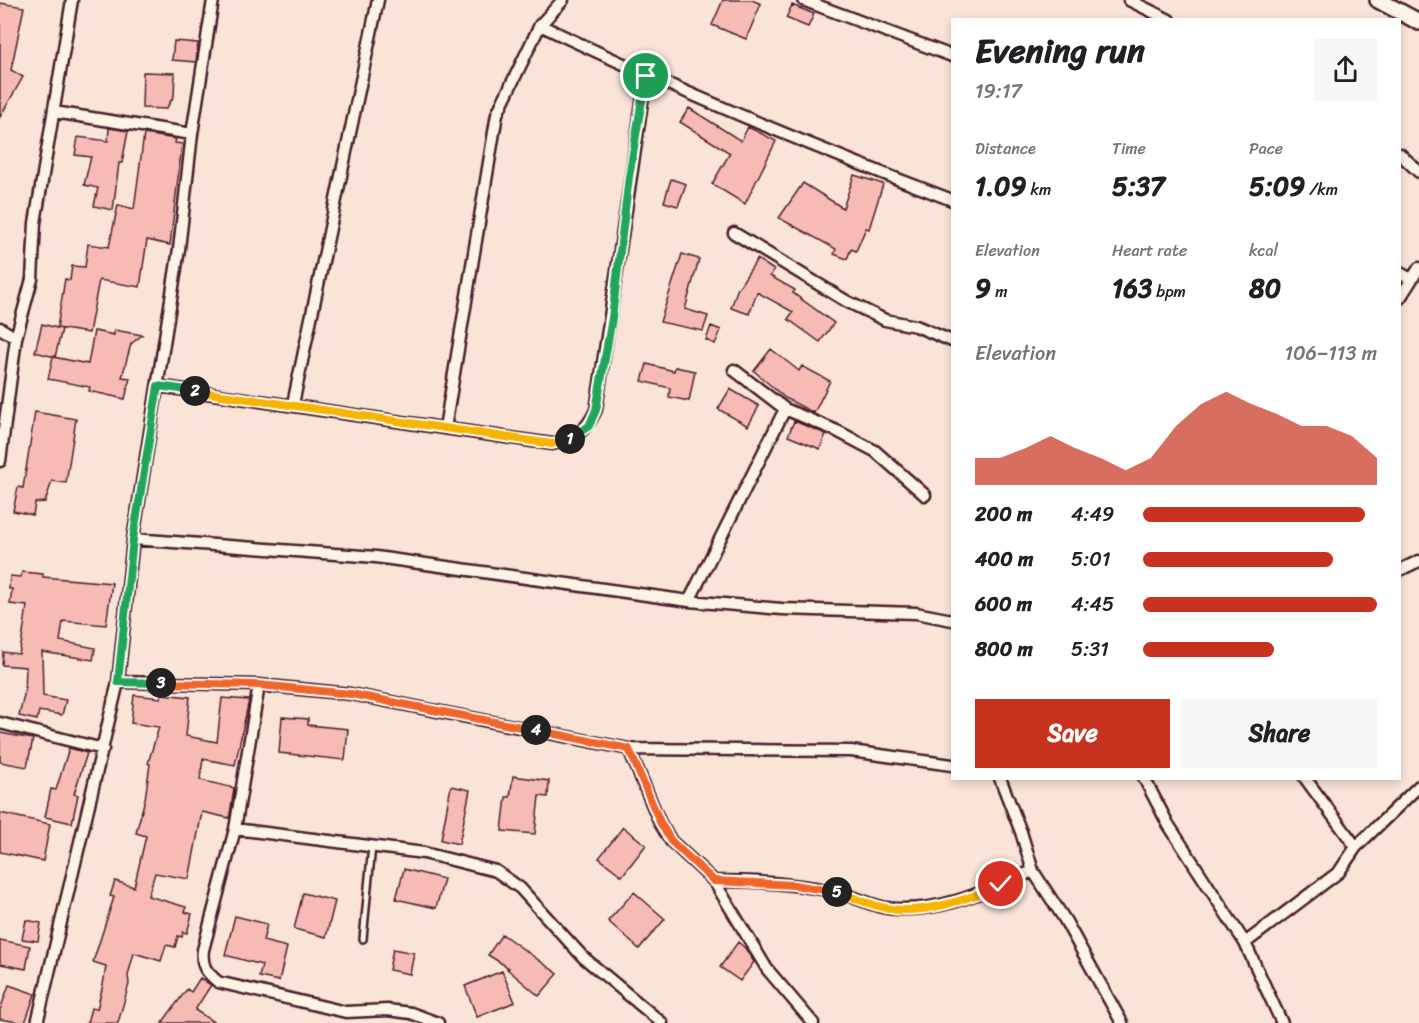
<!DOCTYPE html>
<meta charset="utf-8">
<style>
body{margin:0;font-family:Sriracha,sans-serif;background:#f6f6f6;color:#202124;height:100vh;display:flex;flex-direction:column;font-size:22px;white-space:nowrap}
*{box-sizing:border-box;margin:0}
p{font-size:20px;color:#757577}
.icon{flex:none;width:33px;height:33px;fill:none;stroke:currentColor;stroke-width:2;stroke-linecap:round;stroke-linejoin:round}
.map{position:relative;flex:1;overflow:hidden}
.side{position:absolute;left:951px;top:18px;width:450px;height:762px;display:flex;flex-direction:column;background:#fff;border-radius:0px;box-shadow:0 3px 9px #0003}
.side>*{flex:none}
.pin{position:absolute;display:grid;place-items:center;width:51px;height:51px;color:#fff;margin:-26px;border:3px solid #fff;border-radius:50%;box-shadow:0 2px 6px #0007}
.km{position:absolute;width:30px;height:30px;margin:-15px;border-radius:50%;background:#222;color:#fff;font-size:16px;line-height:30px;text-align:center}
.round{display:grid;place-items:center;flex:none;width:63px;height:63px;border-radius:0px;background:#f6f6f6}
.headline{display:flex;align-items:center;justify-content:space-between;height:102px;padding:0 24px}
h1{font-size:33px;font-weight:700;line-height:45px}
.figures{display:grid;grid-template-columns:repeat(3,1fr);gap:9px;height:102px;padding:6px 24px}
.figures div{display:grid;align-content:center}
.figures b{font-size:26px;font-weight:700}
.figures small{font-size:16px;font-weight:400}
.figures p{font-size:16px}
.chart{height:168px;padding:12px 24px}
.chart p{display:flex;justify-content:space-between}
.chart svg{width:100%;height:108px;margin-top:6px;fill:#c8321e;opacity:.7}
.primary-button{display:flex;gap:12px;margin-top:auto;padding:12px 24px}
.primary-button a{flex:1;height:69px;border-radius:0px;background:#c8321e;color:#fff;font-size:24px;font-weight:700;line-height:69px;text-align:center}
.primary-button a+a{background:#f6f6f6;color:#202124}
ul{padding:0 24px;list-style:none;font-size:20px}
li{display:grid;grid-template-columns:96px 72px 1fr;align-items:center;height:45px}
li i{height:15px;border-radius:8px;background:#c8321e}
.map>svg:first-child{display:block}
</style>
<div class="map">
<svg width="1419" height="1023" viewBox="0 0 1419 1023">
<rect width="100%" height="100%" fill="#fae4d7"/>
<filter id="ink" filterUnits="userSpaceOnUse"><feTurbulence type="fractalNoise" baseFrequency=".0167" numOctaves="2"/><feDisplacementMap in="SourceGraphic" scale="12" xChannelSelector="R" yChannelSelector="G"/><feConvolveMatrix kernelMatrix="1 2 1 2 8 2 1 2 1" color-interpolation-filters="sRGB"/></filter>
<g filter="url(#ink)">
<path fill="#f7bbb6" stroke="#4a1f2b" stroke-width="1.5" d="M723,0h29l9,4 -15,35 -34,-14z
M0,3l24,4 -13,63 12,7 -23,40z
M792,5l22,9 -6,13 -22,-9z
M174,41l24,2 -2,19 -24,-2z
M143,72l32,1 -1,23 -8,13 -24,-1z
M689,108l52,33 7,-14 28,14 -31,63 -33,-20 18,-31 -50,-31z
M109,128l19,3 -6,32h-3l-6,47 -19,-4 4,-18 -14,-3 7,-28 -16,-2 3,-18 30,4z
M144,134l32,5 -1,4 7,1 -12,101 -23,-5 -7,47 -41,-7 -10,53 -32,-5 5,1 -7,28 -20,-5 7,-28 15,4 8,-49 5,1 2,-14 13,1 3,-23 21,3 9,-42 16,4z
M854,175l29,9 -14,45 -3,-1 -10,23 -5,-2 -4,10 -13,-5 2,-5 -57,-31 24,-35 40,25z
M671,179l15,5 -8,22 -14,-4z
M682,254l17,5 -14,50 23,7 -5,15 -43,-9z
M757,259l17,11 -4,6 25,14 -2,3 41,30 -14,19 -32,-23 5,-7 -36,-20 -8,22 -18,-6 6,-18z
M711,326l10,4 -6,14 -9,-4z
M114,330l28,5 -11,9 -9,33 8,1 -5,21 -36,-8 1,-4 -42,-8 5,-22 35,7 6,-33 20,4z
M771,349l28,22 3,-5 28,15 -16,32 -29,-15 -31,-27z
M647,364l27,7 1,-4 20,4 -6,30 -20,-4 1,-9 -28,-7z
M730,389l29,17 -11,20 -30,-17z
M35,412l41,7 -10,64 -14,-2 -7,21 -10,1 -2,12 -20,-4 5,-24 5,1z
M794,421l32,13 -6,15 -32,-13z
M22,572l21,2v3l69,6 -6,42 -43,-4 -3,20 35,7 -2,12 -51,-8 1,44 23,4 -4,15 -23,-4 -2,9 -18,-4 6,-25 1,-24 -24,-2 1,-13 16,2 3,-14 5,-34 -17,-2 2,-15h-3l1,-13 11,1z
M161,694l29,3 -4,39 31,6 5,-44 27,2 -14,65 -32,-6 -3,21 34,8 -4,26 -1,4 -27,-6 -13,67 -34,-6 -7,23 38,11 -1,5 7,2 -5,19 -4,-1 -1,5 -4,-1 -3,11 -9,-2 -5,16 -27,-8 -6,22 1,9 -11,39h-31l4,-15 6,1 6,-24 3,-19 -13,-4 21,-65 -4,-1 5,-15 19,6 12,-51 -10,-3 9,-34 5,-35 -2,-1 11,-36 -28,-4 3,-28 27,3z
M282,717l26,2v6l40,4 -3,31 -66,-7z
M0,733l33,6 -6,28 -27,-5z
M69,748l18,5 -13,41 4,1 -6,28 -27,-6 6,-28 5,1z
M513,776l36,5 -1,16 -9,-1 -4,38 -33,-3 4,-34h4z
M451,786l19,4 -11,54 -18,-4z
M0,813l50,11 -7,37 -43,-9z
M623,827l23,18 -24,31 -23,-18z
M404,869l40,10 -8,29 -40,-9z
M634,892l31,27 -26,30 -31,-28z
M303,893l32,8 -9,36 -32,-8z
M235,916l32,8 -4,17 24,6 -8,34 -20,-4 3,-12 -37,-10z
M26,920l15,3 -3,18 -16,-2z
M502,934l56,40 -19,22 -32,-27 2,-1 -21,-13z
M0,940l30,6 -4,23 -26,-5z
M738,942l7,6 9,14 -14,19 -20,-14z
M393,949l21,4 -4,21 -21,-4z
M502,971l13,31 -38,15 -12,-31z
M200,978l11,7 -16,25 20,13h-53l25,-34 4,3z
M9,985l26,9 -10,29 -25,-4v-9z"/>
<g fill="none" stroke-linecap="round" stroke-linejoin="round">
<defs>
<path id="lane" d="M363,939l9,-93"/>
<path id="street" d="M803,0l149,56
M1129,0l40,20
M540,25c135,65 273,122 412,175
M54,112l138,22
M1400,154l19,18
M734,233l112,68 39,19 31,6 36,15
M1400,273l11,6
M1400,298l19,-30
M0,328l16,10
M734,370l51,39 52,22 38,20 50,44
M158,386l394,58c22,-4 35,-14 44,-34l50,-334
M293,404l85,-404
M445,428l52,-314 43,-89 23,-25
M0,461l16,-123 16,-59 3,-56 37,-223
M133,539l243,18 313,44 93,8 134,4 36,7
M1400,570l19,-9
M689,601l96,-192
M118,682l141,3 92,9 278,55 222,2 101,14
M259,685l-24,144 -32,121c-2,16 3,22 15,32l128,30 41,-2 24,3 27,10
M0,723l103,26
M629,749l31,74 11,18 43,40 53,88 46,54
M1000,778l21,54 12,39 32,49 57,103
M1144,778l24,46 77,119 37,80
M1305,778l51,69
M235,829l189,24 72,18 24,17 63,69 79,66
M714,881c41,0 82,2 123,11 20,5 40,17 61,17 49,2 91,-20 135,-38
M1245,943l94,-71 17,-25 63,-61
M37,1023l81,-341 15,-143 46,-290 13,-115 21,-134"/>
<path id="secondary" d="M1378,0l41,22"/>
</defs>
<use href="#lane" stroke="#4a1f2b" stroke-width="10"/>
<use href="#street" stroke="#4a1f2b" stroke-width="15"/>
<use href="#secondary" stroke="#4a1f2b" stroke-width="20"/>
<use href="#lane" stroke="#fcf5e5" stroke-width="5"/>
<use href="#street" stroke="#fcf5e5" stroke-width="10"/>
<use href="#secondary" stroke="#fcf5e5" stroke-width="15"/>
</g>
</g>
<g fill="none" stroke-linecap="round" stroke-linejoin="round" filter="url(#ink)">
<defs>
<path id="split-1" d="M570,439l19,-13 7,-16 16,-92 17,-141 17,-101"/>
<path id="split-2" d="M195,391l357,53 18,-5"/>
<path id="split-3" d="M161,683l-43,-1 15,-143 25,-153 37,5"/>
<path id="split-4" d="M161,683l98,2 92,9 185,36"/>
<path id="split-5" d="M536,730l93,19 31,73 11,19 43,40 80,4 43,7"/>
<path id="split-6" d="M837,892c16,5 33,13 49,16 34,8 85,-9 115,-24"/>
</defs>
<use href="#split-1" stroke="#fff" stroke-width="12"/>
<use href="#split-2" stroke="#fff" stroke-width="12"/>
<use href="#split-3" stroke="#fff" stroke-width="12"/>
<use href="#split-4" stroke="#fff" stroke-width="12"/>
<use href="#split-5" stroke="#fff" stroke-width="12"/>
<use href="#split-6" stroke="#fff" stroke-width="12"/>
<use href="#split-1" stroke="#22a559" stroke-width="8"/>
<use href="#split-2" stroke="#f5b400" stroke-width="8"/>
<use href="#split-3" stroke="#22a559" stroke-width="8"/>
<use href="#split-4" stroke="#f0652b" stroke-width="8"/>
<use href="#split-5" stroke="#f0652b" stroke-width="8"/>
<use href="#split-6" stroke="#f5b400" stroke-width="8"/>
</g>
</svg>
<div class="pin" style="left:646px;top:76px;background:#1e9e55"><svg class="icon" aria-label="arrive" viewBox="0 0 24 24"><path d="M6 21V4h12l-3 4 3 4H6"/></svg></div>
<div class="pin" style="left:1001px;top:884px;background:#d93025"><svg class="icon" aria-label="check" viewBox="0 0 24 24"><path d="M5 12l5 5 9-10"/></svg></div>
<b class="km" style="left:570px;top:439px">1</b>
<b class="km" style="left:195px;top:391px">2</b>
<b class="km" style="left:161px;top:683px">3</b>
<b class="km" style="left:536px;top:730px">4</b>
<b class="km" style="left:837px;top:892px">5</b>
<section class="side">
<div class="headline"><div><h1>Evening run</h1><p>19:17</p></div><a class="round"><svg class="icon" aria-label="share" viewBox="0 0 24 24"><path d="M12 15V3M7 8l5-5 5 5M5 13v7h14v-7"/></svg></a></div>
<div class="figures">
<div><p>Distance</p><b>1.09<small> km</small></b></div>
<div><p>Time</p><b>5:37</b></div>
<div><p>Pace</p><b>5:09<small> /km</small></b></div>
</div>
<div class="figures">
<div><p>Elevation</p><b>9<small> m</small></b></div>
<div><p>Heart rate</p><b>163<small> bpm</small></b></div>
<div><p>kcal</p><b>80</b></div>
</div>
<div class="chart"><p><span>Elevation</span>106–113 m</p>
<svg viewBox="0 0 160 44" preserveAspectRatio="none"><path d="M0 44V33L10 33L20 29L30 24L40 29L50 33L60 38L70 33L80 20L90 11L100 6L110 11L120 15L130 20L140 20L150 24L160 33V44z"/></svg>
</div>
<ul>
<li><b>200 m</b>4:49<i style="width:95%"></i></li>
<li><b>400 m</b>5:01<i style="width:81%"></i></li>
<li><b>600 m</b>4:45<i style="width:100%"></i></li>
<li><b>800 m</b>5:31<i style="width:56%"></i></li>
</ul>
<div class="primary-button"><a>Save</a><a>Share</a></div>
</section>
</div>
